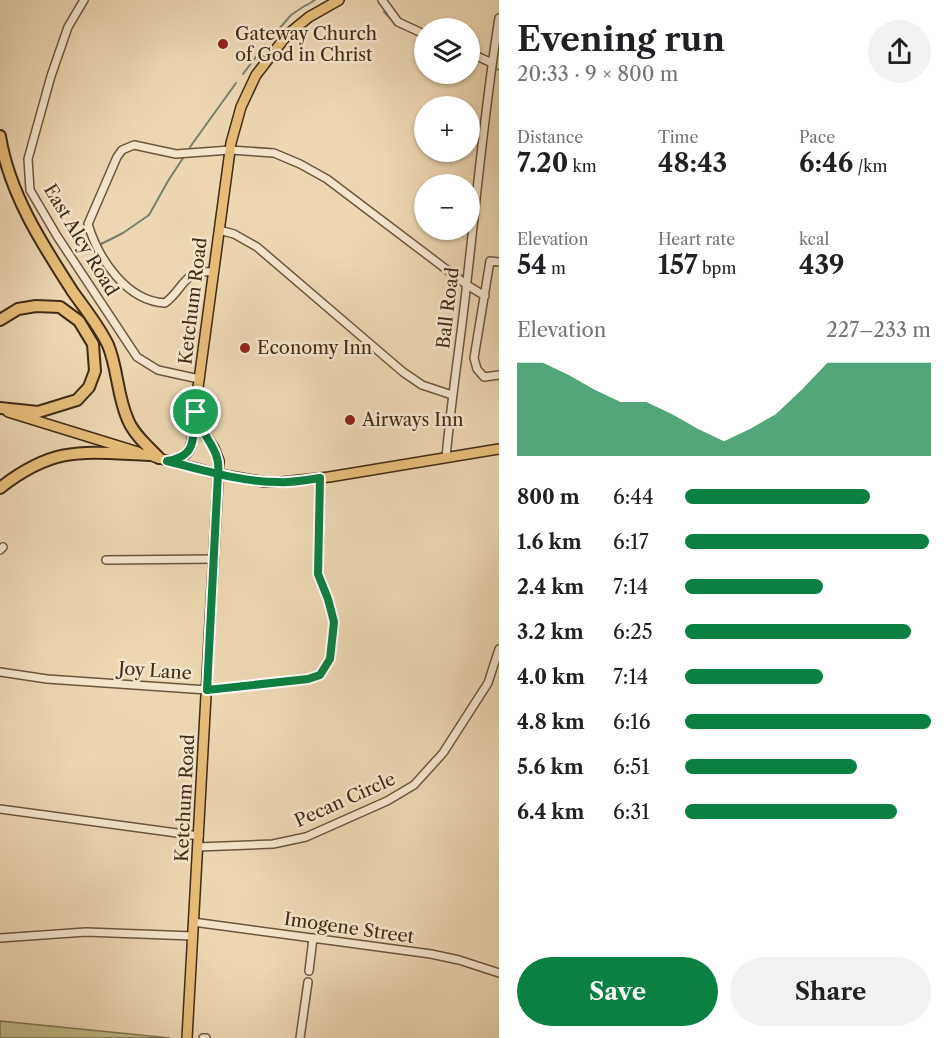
<!DOCTYPE html>
<meta charset="utf-8">
<style>
body{margin:0;font-family:"Libre Caslon Text",serif;background:#f2f2f2;color:#202124;height:100vh;display:flex;flex-direction:column;font-size:22px;white-space:nowrap}
*{box-sizing:border-box;margin:0}
p{font-size:20px;color:#757577}
.icon{flex:none;width:33px;height:33px;fill:none;stroke:currentColor;stroke-width:2;stroke-linecap:round;stroke-linejoin:round}
.map{position:relative;flex:1;overflow:hidden}
.sheet{display:flex;flex-direction:column;background:#fff;width:450px}
.sheet>*{flex:none}
.fabs{position:absolute;left:414px;top:18px;display:grid;gap:12px}
.fabs a{display:grid;place-items:center;width:66px;height:66px;border-radius:50%;background:#fff;box-shadow:0 2px 4px #0004;font-size:30px}
.pin{position:absolute;display:grid;place-items:center;width:51px;height:51px;color:#fff;margin:-26px;border:3px solid #fff;border-radius:50%;box-shadow:0 2px 6px #0007}
.round{display:grid;place-items:center;flex:none;width:63px;height:63px;border-radius:32px;background:#f2f2f2}
.headline{display:flex;align-items:center;justify-content:space-between;height:102px;padding:0 18px}
h1{font-size:33px;font-weight:700;line-height:45px}
.stats{display:grid;grid-template-columns:repeat(3,1fr);gap:9px;height:102px;padding:6px 18px}
.stats div{display:grid;align-content:center}
.stats b{font-size:26px;font-weight:700}
.stats small{font-size:16px;font-weight:400}
.stats p{font-size:16px}
.chart{height:168px;padding:12px 18px}
.chart p{display:flex;justify-content:space-between}
.chart svg{width:100%;height:108px;margin-top:6px;fill:#0b8043;opacity:.7}
.primary-button{display:flex;gap:12px;margin-top:auto;padding:12px 18px}
.primary-button a{flex:1;height:69px;border-radius:36px;background:#0b8043;color:#fff;font-size:24px;font-weight:700;line-height:69px;text-align:center}
.primary-button a+a{background:#f2f2f2;color:#202124}
ul{padding:0 18px;list-style:none;font-size:20px}
li{display:grid;grid-template-columns:96px 72px 1fr;align-items:center;height:45px}
li i{height:15px;border-radius:8px;background:#0b8043}
main{display:flex;flex:1;min-height:0}
.map>svg:first-child{display:block}
</style>
<main>
<div class="map">
<svg width="499" height="1038" viewBox="0 0 499 1038">
<rect width="100%" height="100%" fill="#ecd7b1"/>
<filter id="stains"><feTurbulence type="fractalNoise" baseFrequency=".00333" numOctaves="4"/><feColorMatrix values="0 0 0 0 .2 0 0 0 0 .09 0 0 0 0 .02 0 0 0 .5 -.17"/></filter>
<radialGradient id="worn" r=".72"><stop offset=".6" stop-color="#630" stop-opacity="0"/><stop offset="1" stop-color="#630" stop-opacity=".3"/></radialGradient>
<path fill="#bdbd88" stroke="#7e744e" stroke-width="1.5" d="M0,1021l170,17h-170z"/>
<g fill="none" stroke-linecap="round" stroke-linejoin="round">
<path stroke="#76816c" stroke-width="2" d="M307,5l8,-5
M384,12l9,9
M273,36l18,-21 15,-10
M470,57l29,13
M243,74l22,-29
M190,147l46,-64
M101,244l22,-11 26,-18 19,-34 15,-23"/>
<defs>
<path id="minor" d="M84,0l-16,27 -17,49 -23,83 2,31 27,46 80,121 21,13 41,9
M382,0l16,22 26,12
M470,53l22,10
M219,230l15,4 23,13 146,125 19,13 30,10
M499,262l-9,-1 -16,97 3,11 7,8 15,-2
M213,272c-30,-3 -28,16 -48,31 -39,-2 -67,-45 -77,-79l29,-67 5,-7 12,-5 42,9 54,-4 44,3 26,11 27,15 140,106 18,11
M446,458c5,-59 15,-118 21,-177 10,-88 18,-176 32,-263
M0,550l3,-3
M106,560l109,-1
M0,672l47,7 160,11 101,-11 12,-4 10,-16 4,-37 -6,-23 -10,-25 2,-96
M0,809l199,27
M198,847l75,-3 33,-7 81,-36 27,-16 29,-32 45,-70 11,-34
M193,922l238,32 28,6 40,13
M0,938l86,-6 107,4
M309,971l4,-33
M203,1038h3
M300,1038l8,-56"/>
<path id="major" d="M8,412l130,40
M154,457l64,17 47,8h17l47,-5 170,-28
M170,461c25,-5 22,-20 25,-42
M187,1038l32,-577 -5,-13 -16,-24 -1,-29 34,-252 10,-36 15,-32 31,-40 22,-18 30,-17"/>
<path id="highway" d="M0,136c9,57 42,108 73,156 12,17 26,34 35,53 10,24 9,51 20,75 6,15 21,27 31,38
M0,320l18,-11 18,-3 24,1 19,14 14,23 2,27 -6,16 -12,13 -39,12 -38,-4
M0,488c55,-43 84,-36 149,-33"/>
</defs>
<use href="#minor" stroke="#6b563c" stroke-width="10"/>
<use href="#major" stroke="#402b15" stroke-width="12"/>
<use href="#highway" stroke="#402b15" stroke-width="14"/>
<use href="#minor" stroke="#f3e5cc" stroke-width="7"/>
<use href="#major" stroke="#e6bc78" stroke-width="9"/>
<use href="#highway" stroke="#e6bc78" stroke-width="10"/>
</g>
<g fill="none" stroke-linecap="round" stroke-linejoin="round">
<defs>
<path id="route" d="M196,412c4,24 26,37 22,62l-11,216 101,-11 12,-4 10,-16 4,-37 -6,-23 -10,-25 2,-96c-14,2 -28,5 -42,4 -37,0 -75,-12 -111,-21 31,-5 25,-23 29,-49"/>
</defs>
<use href="#route" stroke="#fff" stroke-width="12"/>
<use href="#route" stroke="#0b8043" stroke-width="8"/>
</g>
<g fill="#8f2418" stroke="#f3e5cc" stroke-width="2">
<circle cx="223" cy="44" r="6"/>
<circle cx="245" cy="348" r="6"/>
<circle cx="350" cy="420" r="6"/>
</g>
<g text-anchor="middle" stroke-width="5" stroke-linejoin="round" paint-order="stroke">
<g font-size="18" fill="#402b15" stroke="#f3e5cc" text-anchor="start">
<text x="235" y="40">Gateway Church<tspan x="235" dy="21">of God in Christ</tspan></text>
<text x="257" y="354">Economy Inn</text>
<text x="362" y="426">Airways Inn</text>
</g>
<g font-size="18" fill="#402b15" stroke="#f3e5cc">
<text transform="translate(81 240) rotate(59)" y="6">East Alcy Road</text>
<text transform="translate(193 301) rotate(-83)" y="6">Ketchum Road</text>
<text transform="translate(448 308) rotate(-83)" y="6">Ball Road</text>
<text transform="translate(155 671) rotate(4)" y="6">Joy Lane</text>
<text transform="translate(185 798) rotate(-87)" y="6">Ketchum Road</text>
<text transform="translate(345 800) rotate(-24)" y="6">Pecan Circle</text>
<text transform="translate(349 928) rotate(8)" y="6">Imogene Street</text>
</g>
</g>
<rect width="100%" height="100%" filter="url(#stains)"/>
<rect width="100%" height="100%" fill="url(#worn)"/>
</svg>
<div class="fabs">
<a><svg class="icon" aria-label="layers" viewBox="0 0 24 24"><path d="M12 4l9 5-9 5-9-5zM3 14l9 5 9-5"/></svg></a>
<a>+</a>
<a>−</a>
</div>
<div class="pin" style="left:196px;top:412px;background:#1e9e55"><svg class="icon" aria-label="arrive" viewBox="0 0 24 24"><path d="M6 21V4h12l-3 4 3 4H6"/></svg></div>
</div>
<section class="sheet">
<div class="headline"><div><h1>Evening run</h1><p>20:33 · 9 × 800 m</p></div><a class="round"><svg class="icon" aria-label="share" viewBox="0 0 24 24"><path d="M12 15V3M7 8l5-5 5 5M5 13v7h14v-7"/></svg></a></div>
<div class="stats">
<div><p>Distance</p><b>7.20<small> km</small></b></div>
<div><p>Time</p><b>48:43</b></div>
<div><p>Pace</p><b>6:46<small> /km</small></b></div>
</div>
<div class="stats">
<div><p>Elevation</p><b>54<small> m</small></b></div>
<div><p>Heart rate</p><b>157<small> bpm</small></b></div>
<div><p>kcal</p><b>439</b></div>
</div>
<div class="chart"><p><span>Elevation</span>227–233 m</p>
<svg viewBox="0 0 160 44" preserveAspectRatio="none"><path d="M0 44V6L10 6L20 11L30 17L40 22L50 22L60 27L70 33L80 38L90 33L100 27L110 17L120 6L130 6L140 6L150 6L160 6V44z"/></svg>
</div>
<ul>
<li><b>800 m</b>6:44<i style="width:75%"></i></li>
<li><b>1.6 km</b>6:17<i style="width:99%"></i></li>
<li><b>2.4 km</b>7:14<i style="width:56%"></i></li>
<li><b>3.2 km</b>6:25<i style="width:92%"></i></li>
<li><b>4.0 km</b>7:14<i style="width:56%"></i></li>
<li><b>4.8 km</b>6:16<i style="width:100%"></i></li>
<li><b>5.6 km</b>6:51<i style="width:70%"></i></li>
<li><b>6.4 km</b>6:31<i style="width:86%"></i></li>
</ul>
<div class="primary-button"><a>Save</a><a>Share</a></div>
</section>
</main>
